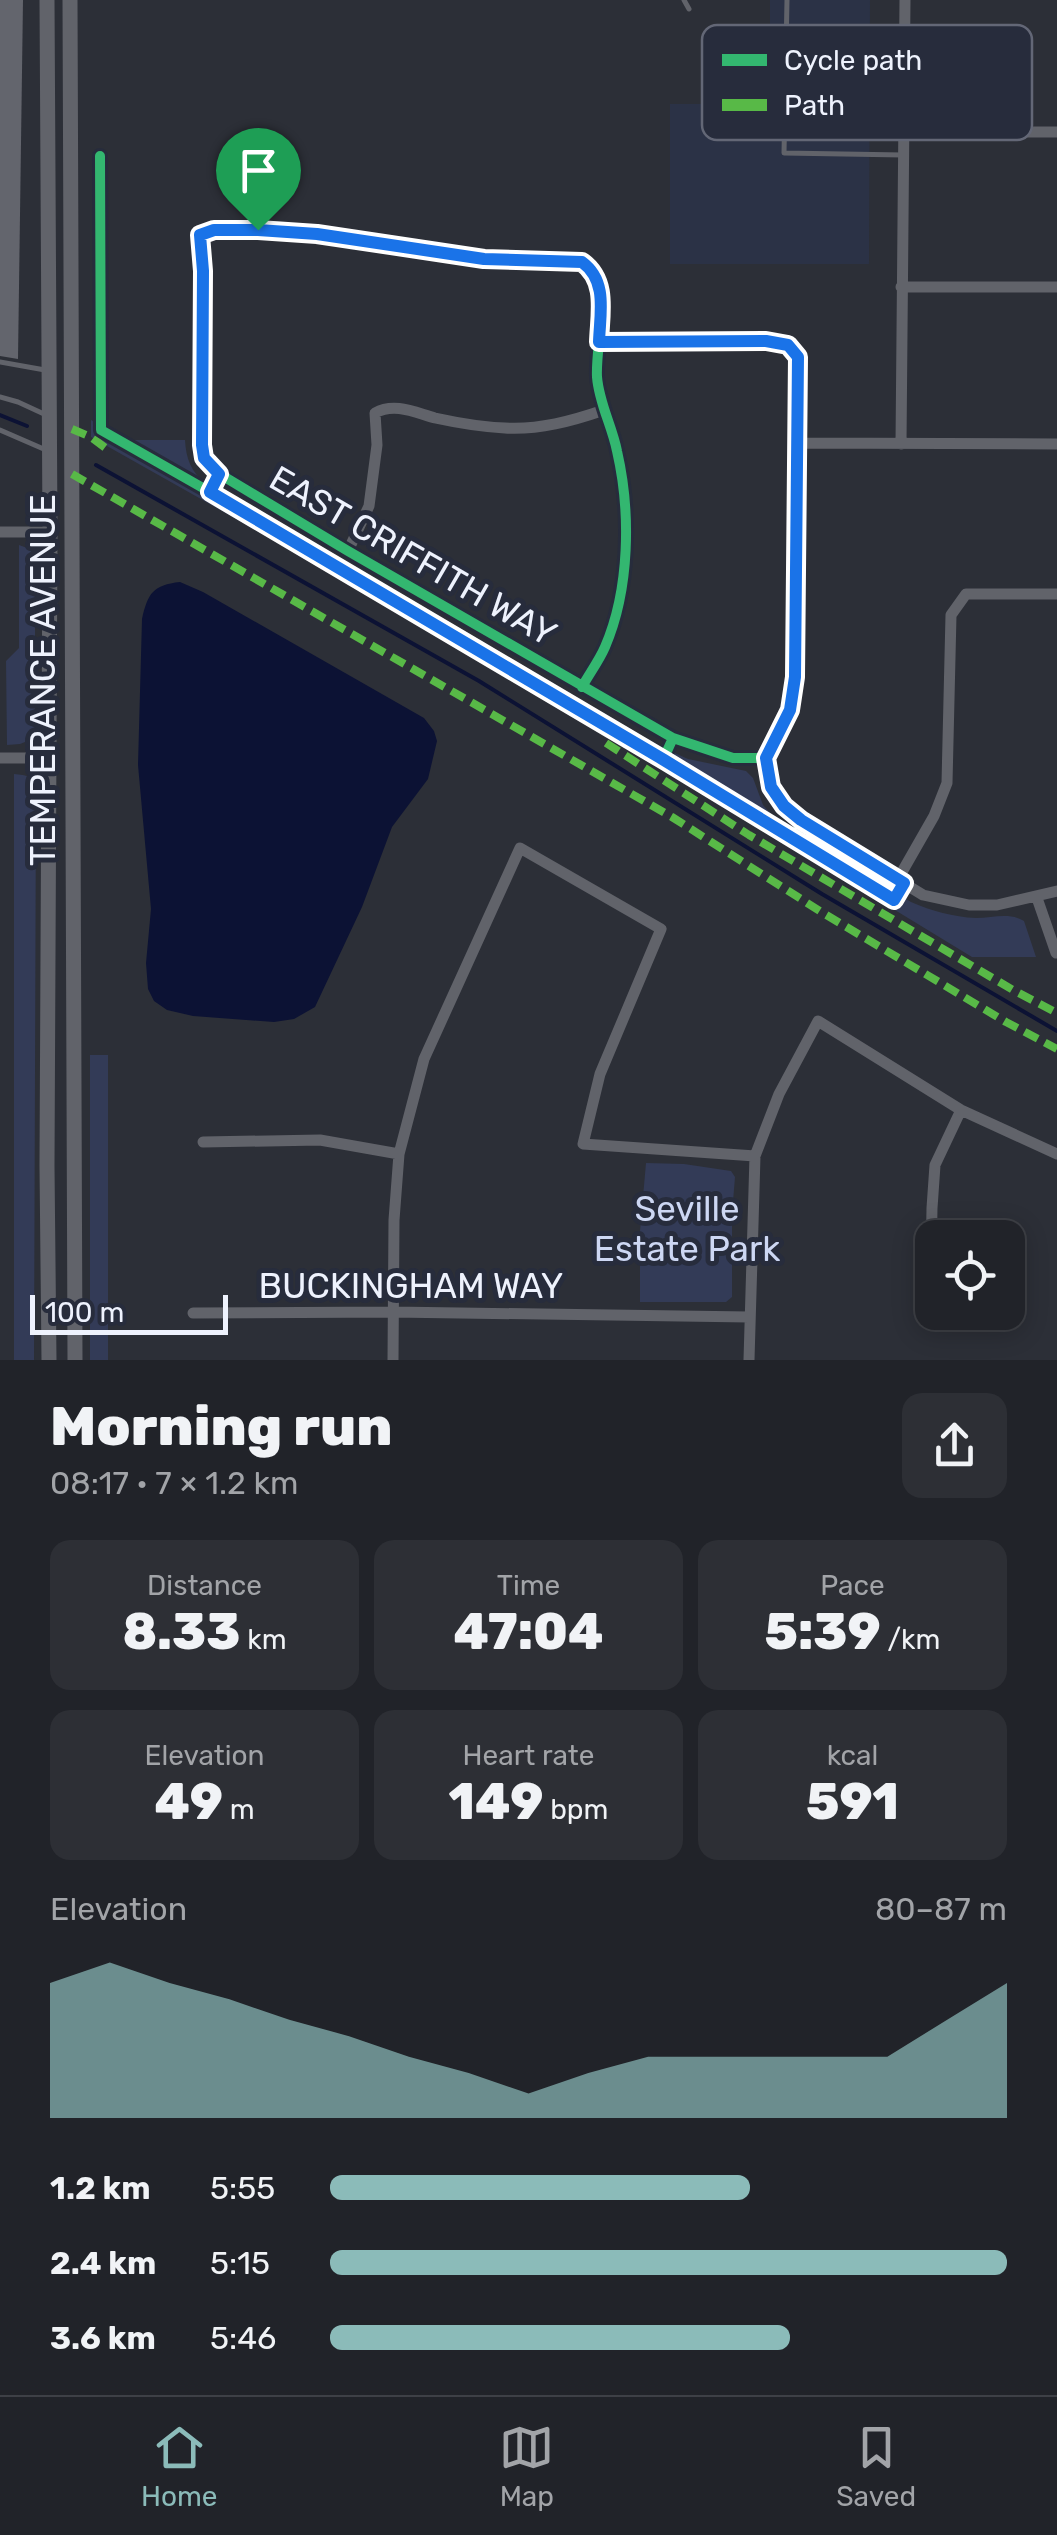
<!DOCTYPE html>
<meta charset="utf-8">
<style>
body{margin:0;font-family:Rubik,sans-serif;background:#2d2f35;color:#f1f3f6;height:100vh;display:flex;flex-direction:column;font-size:38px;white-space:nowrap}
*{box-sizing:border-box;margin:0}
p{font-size:32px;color:#a2a4a8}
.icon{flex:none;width:55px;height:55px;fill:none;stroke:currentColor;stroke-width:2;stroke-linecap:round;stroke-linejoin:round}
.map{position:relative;height:1360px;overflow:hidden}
.sheet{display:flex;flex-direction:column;background:#212329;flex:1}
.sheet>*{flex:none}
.buttons{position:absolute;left:915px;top:1220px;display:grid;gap:20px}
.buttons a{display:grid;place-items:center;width:110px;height:110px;border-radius:20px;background:#212329;box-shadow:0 5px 25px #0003,0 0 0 2px #3e4046;font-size:50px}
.scale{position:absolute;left:30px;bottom:25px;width:198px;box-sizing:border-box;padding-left:10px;border:5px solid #eef2fd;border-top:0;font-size:28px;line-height:35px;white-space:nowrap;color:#eef2fd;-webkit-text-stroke:8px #272c3c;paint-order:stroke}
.pin{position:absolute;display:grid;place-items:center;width:85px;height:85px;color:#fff;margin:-102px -42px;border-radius:50% 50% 50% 0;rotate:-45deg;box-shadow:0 0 10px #0007}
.pin .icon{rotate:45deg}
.round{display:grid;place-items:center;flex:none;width:105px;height:105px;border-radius:20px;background:#2d2f35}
.summary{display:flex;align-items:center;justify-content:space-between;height:170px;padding:0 50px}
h1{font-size:55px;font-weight:800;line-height:75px}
.stats{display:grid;grid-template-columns:repeat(3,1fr);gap:15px;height:170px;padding:10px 50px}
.stats div{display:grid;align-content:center;border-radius:20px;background:#2d2f35;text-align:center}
.stats b{font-size:50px;font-weight:800}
.stats small{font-size:28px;font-weight:400}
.stats p{font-size:28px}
.chart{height:280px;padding:20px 50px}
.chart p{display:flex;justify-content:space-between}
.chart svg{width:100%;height:180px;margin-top:10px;fill:#8bbbb9;opacity:.7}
ul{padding:0 50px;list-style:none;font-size:32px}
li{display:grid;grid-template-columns:160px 120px 1fr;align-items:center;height:75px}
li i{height:25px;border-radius:12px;background:#8bbbb9}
.tab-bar{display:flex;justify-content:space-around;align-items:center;height:140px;border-top:2px solid #3e4046;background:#212329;font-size:28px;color:#a2a4a8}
.tab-bar a{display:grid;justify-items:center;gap:5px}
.tab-bar .selected{color:#8bbbb9}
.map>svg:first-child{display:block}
</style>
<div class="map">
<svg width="1057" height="1360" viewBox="0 0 1057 1360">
<rect width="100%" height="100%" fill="#2c2f37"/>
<path fill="#2b3246" d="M770,0h100l-1,264h-199v-160h100z"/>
<path fill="#333b57" d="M91,420l37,20h57c1,19 6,31 20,43l265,151 169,103 49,22 58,12 7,7 10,27 14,16 134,81c21,9 42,15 65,16 17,0 33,-6 48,3l12,36h-64l-514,-313 -367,-207z
M19,545l11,4 5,9v169l-5,13 -10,4 -13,1 -1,-84 13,-13z
M14,774c13,1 18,2 22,15l-2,571h-20z
M90,1055h18v305h-18z
M646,1163l38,1 47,7 4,6 -3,37v83l-6,5h-86v-71z"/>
<path fill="#0c1234" d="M180,582l23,10 221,126 10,13 3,10 -9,38 -36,48 -30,80 -47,100 -21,12 -20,3 -81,-6 -26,-6 -13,-9 -6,-12 -2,-26 5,-54 -13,-144 4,-146c6,-26 11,-34 38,-37z"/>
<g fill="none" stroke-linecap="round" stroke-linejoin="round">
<path stroke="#0c1234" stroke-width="4" d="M0,415l27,11
M96,465l383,216 343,213 235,137"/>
</g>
<path fill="#63656d" d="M0,0h23l-5,359 -18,-3z"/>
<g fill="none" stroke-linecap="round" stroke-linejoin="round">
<path stroke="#61636a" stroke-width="5" d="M684,0l5,9
M787,0l-3,153 119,2
M0,362l45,8
M0,397l18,5 26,12
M0,430l46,20"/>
<path stroke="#61636a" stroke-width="11" d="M903,132h154
M901,287h156
M599,342l166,-1 23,4 10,12 -3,320 -6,34 -24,47
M797,443l260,1
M901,444l4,-444
M0,532h50
M348,551l21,-45 8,-61 -2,-32c20,-11 41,0 60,5 23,5 47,9 70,10 34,2 67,-7 99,-18
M582,687c7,-13 17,-26 23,-40 25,-58 26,-135 12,-196 -5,-25 -18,-48 -20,-74 -2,-35 18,-92 -15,-115l-98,-3 -167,-25 -59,-4h-44l-14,5 3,36 -1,174 2,13 9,12 135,81 325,187 60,20h32
M0,758h50
M765,758c6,31 11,42 36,62l122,75 46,10h28l60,-14
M898,879l36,-63 13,-33 4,-168 15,-21h91
M1037,898l19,55
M203,1142l117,-2 79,14
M193,1313l200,-1 356,5
M930,1323l2,-115 3,-43 26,-55
M393,1360l1,-140 5,-66 25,-95 96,-211 141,81 -61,145 -17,70 172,12
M749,1360l6,-204 24,-62 39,-73 143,89 96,44"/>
<path stroke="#61636a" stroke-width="15" d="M47,0l3,532 -3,634 2,194
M70,0l5,1360"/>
<path stroke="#58b947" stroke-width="8" stroke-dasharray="15 8" stroke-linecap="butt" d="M72,429l19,8 16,12
M72,474l600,343 151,96 183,109 51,27
M606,743l143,92 264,155 44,23"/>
<defs>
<path id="cycleway" d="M100,156l1,274 109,62 7,-13
M210,492l453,268 10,-22
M582,687c7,-13 17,-26 23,-40 25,-58 26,-135 12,-196 -5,-25 -18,-48 -20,-74 -2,-35 18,-92 -15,-115l-98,-3 -167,-25 -59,-4h-44l-14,5 3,36 -1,174 2,13 9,12 135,81 325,187 60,20h32
M663,760l130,78 10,-17
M793,838l101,62 10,-17"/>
</defs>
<use href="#cycleway" stroke="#272c3c" stroke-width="16"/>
<use href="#cycleway" stroke="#33b770" stroke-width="10"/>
</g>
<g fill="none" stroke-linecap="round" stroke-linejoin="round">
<defs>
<path id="route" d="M214,230h44l59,4 167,25 98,3c26,19 18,51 17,80l167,-1 22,4 10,12 -3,320 -5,33 -24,48 5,29 13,19 17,14 103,63 -10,17 -230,-140 -454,-268 9,-18 -15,-16 -2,-13 1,-174 -3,-36z"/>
</defs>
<use href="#route" stroke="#fff" stroke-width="20"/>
<use href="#route" stroke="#1a73e8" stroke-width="12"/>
</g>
<g text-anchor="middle" stroke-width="10" stroke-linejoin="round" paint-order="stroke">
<g font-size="35" fill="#eef2fd" stroke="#272c3c">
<text transform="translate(413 556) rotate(30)" y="12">EAST CRIFFITH WAY</text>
<text transform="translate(43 680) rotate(-90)" y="12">TEMPERANCE AVENUE</text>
<text x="411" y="1298">BUCKINGHAM WAY</text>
</g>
<g font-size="35" fill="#cdd7f3" stroke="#272c3c">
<text x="687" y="1221">Seville<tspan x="687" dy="40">Estate Park</tspan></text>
</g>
</g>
<rect x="702" y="25" width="330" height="115" rx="15" fill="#272c3c" stroke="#636776" stroke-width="2.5"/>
<rect x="722" y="54" width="45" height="12" fill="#33b770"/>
<rect x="722" y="99" width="45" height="12" fill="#58b947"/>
<g font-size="28" fill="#eef2fd">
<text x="784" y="70">Cycle path</text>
<text x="784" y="115">Path</text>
</g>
</svg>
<div class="buttons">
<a><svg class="icon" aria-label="locate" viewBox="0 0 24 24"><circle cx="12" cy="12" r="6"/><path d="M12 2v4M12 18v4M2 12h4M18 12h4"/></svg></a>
</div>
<div class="scale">100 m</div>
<div class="pin" style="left:258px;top:230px;background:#1e9e55"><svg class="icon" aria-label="arrive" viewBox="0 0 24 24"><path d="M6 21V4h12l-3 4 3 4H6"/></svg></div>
</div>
<section class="sheet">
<div class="summary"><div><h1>Morning run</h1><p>08:17 · 7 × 1.2 km</p></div><a class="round"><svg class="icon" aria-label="share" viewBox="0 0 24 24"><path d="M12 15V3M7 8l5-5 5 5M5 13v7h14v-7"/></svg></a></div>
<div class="stats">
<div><p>Distance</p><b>8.33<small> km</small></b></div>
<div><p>Time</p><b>47:04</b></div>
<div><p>Pace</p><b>5:39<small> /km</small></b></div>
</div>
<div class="stats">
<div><p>Elevation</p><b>49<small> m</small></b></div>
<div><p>Heart rate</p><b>149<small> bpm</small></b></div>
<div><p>kcal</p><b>591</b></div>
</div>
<div class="chart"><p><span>Elevation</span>80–87 m</p>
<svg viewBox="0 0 160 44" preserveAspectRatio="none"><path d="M0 44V11L10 6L20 11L30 15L40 20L50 24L60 29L70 33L80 38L90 33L100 29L110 29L120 29L130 29L140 29L150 20L160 11V44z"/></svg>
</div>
<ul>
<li><b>1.2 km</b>5:55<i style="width:62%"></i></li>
<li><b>2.4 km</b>5:15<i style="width:100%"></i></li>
<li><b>3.6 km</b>5:46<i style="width:68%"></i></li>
</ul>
</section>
<nav class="tab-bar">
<a class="selected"><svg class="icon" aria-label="home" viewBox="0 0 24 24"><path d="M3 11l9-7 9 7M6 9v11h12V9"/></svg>Home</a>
<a><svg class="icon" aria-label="map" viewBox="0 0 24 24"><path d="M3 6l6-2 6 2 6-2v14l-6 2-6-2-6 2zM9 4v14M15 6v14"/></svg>Map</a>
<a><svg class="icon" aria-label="saved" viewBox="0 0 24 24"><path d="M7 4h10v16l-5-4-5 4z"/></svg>Saved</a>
</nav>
